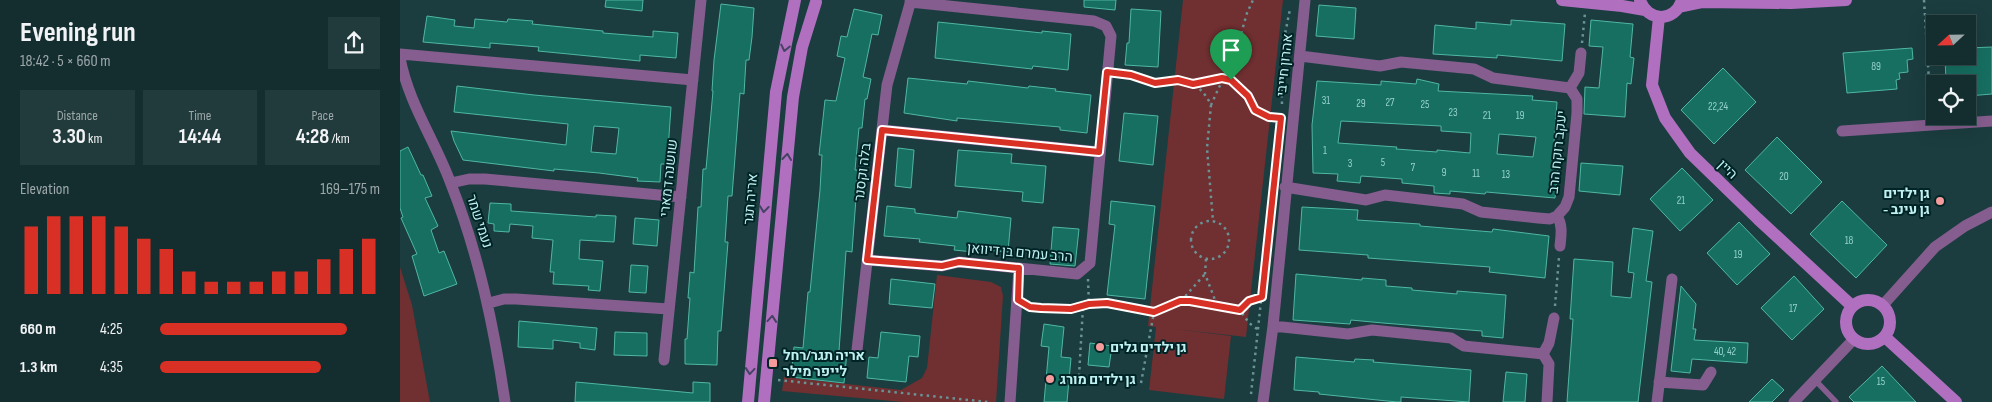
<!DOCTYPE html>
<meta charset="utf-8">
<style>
body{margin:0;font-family:"Sofia Sans Condensed",Heebo,sans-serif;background:#213a3b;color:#f1f3f6;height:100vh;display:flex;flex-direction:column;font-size:19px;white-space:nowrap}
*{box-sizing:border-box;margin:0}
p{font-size:16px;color:#9da8aa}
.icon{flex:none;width:28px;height:28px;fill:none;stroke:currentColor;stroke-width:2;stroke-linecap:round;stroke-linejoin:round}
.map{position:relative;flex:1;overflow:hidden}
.drawer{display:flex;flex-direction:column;background:#142e2f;width:400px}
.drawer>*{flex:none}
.needle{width:32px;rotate:248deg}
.tools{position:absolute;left:1526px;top:15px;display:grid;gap:10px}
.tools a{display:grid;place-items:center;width:50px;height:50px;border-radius:0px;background:#142e2f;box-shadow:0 5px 20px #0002,0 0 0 1px #334a4b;font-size:25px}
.pin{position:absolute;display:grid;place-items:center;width:42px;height:42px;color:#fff;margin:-51px -21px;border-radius:50% 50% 50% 0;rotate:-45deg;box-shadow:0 0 5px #0007}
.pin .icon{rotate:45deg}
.round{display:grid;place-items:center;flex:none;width:52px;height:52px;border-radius:0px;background:#213a3b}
.headline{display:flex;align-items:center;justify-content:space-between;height:85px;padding:0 20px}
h1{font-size:28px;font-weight:700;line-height:38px}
.figures{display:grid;grid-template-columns:repeat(3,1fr);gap:8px;height:85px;padding:5px 20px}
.figures div{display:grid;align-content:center;border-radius:0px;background:#213a3b;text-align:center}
.figures b{font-size:21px;font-weight:700}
.figures small{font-size:14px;font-weight:400}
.figures p{font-size:14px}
.chart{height:140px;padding:10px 20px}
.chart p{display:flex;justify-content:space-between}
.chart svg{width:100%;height:90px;margin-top:5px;stroke:#d93025;stroke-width:6}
ul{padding:0 20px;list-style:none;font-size:16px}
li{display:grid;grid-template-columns:80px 60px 1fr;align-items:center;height:38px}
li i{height:12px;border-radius:6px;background:#d93025}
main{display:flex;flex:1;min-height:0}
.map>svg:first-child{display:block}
</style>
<main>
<section class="drawer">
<div class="headline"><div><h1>Evening run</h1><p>18:42 · 5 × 660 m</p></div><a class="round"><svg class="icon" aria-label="share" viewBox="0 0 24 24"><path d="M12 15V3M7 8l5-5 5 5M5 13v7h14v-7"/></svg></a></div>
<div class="figures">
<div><p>Distance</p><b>3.30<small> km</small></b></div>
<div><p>Time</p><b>14:44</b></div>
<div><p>Pace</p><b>4:28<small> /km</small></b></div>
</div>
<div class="chart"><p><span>Elevation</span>169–175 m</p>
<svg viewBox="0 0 160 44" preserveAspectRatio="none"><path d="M5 44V11M15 44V6M25 44V6M35 44V6M45 44V11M55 44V17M65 44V22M75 44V33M85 44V38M95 44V38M105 44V38M115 44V33M125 44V33M135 44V27M145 44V22M155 44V17"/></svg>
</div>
<ul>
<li><b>660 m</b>4:25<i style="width:85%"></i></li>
<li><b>1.3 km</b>4:35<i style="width:73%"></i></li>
</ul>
</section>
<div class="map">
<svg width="1592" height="402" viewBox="0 0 1592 402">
<rect width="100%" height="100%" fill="#1b3d3f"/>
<path fill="#702f31" d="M783,0h100l-37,337 -71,-8 56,7 -7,63 -75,-9 7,-63 -8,-1z
M0,267l12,38 18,97h-30z
M537,275l54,7 10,5 2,9 -7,106h-93l-121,-11 2,-14 117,13 21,-12 5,-10z"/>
<path fill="#166f61" stroke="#50b7a4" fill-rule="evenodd" d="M206,0h37l-1,11 -37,-4z
M684,0h32l-1,10 -31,-3z
M321,4l33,4 -2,29 -3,23h-3l-2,34 -4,-1 -8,103h-4l-3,46h3l-7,89h-3l-1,34 -32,-1v-25h2l3,-41h-2l2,-26 4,1 4,-66h3l2,-38h3l7,-78h-1l2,-31z
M919,5l37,3 -2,31 -38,-3z
M454,9l28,6 -4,20 -6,-1 -9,43 8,2 -4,20h-2l-3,29h-3l-4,42h3l-2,28 -4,54 -6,-1 -7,100 8,1 -3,31 -53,-6 3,-30 9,1 5,-56h2l10,-102 2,-35h-3l6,-55 11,1 9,-43 -8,-2 4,-20 6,1z
M731,9l30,2 -3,56 -33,-2 2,-22h2z
M27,16l28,4 -1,6 20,2 1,-9 32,3 1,-3 25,2 -1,3 71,7v2l50,4v-6l25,2 -2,25 -36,-3v6l-102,-10 1,-4 -49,-4v5l-67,-6z
M1111,20l54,4 -3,37 -65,-6v3l-64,-4 2,-29 41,4v-7l35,3z
M1191,20l42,4 -3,33 4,1 -3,26 -4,-1 -2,34 -41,-3 1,-27 14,1 4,-41 -14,-1z
M538,22l104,11v-2l29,3 -3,36 -35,-4 -1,3 -97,-11z
M1592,47v47l-24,2v-12h-22l-1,-28h23v-8z
M1512,48l1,11 -6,1 1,12 -9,1 1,6 -4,1 1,9 -50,4 -4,-40z
M1323,68l33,34 -42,42 -33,-34z
M508,78l59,6 1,-3 60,7 1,-2 27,3 -1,2 36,4 -4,38 -27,-3v-3l-103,-9v3l-53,-8z
M1017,79l22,5 -1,7 95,5 -1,4 25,2 -4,54h6l-4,42 -69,-6 -1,2 -35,-3v3l-16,-1v-7l-32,-3v-4l-41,-3 -1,7 -23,-2 1,-7 -25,-1 -1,-48 5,-44 64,4v-4l35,3zM941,121l100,5v5l30,2 -1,20 -33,-3v2l-41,-3 1,-2 -59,-4zM1099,134l37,3 -3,20 -36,-3z
M57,86l77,9 137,12 -4,57h-6l-1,18 -23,-1 1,-3 -39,-5 -45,-4v2l-91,-11 -9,-19 -3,-10 115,14 2,-21 -114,-12zM194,126l25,2 -3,26 -25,-2z
M724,113l34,3 -5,49 -34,-4z
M1377,137l45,45 -31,32 -46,-44z
M8,147l13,28h2l9,21 -7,2 13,28 -7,4 8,23 5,-2 13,33 -33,12 -12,-40 5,-2 -16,-36 2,-1 -3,-9v-57z
M498,148l16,2 -3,38 -16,-2z
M558,150l54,4 -1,9 35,3 -3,37 -21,-2 1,-9 -68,-6z
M1181,163l42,3 -3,29 -41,-4z
M1282,168l31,32 -33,31 -30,-32z
M711,201l44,5 -10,93 -38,-4 8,-70 -6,-1z
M1442,201l45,44 -31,33 -46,-44z
M90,203l21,1v7l85,6v-2l20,1 -2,26 -34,-2 -1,19 24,2 -3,30 -12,-1 1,-4 -36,-2 1,-12h-4l3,-32 -21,-2 1,-12 -23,-2 -1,8 -15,-1v-7l-6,-1z
M487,206l28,3v4l42,5 1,-7 53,7 -3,34 -35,-3v3l-19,-2 1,-4 -36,-4 1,-3 -36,-3z
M902,207l56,3 -1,10 63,4v2l72,6 1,-3 56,7 -4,42 -56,-6 1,-5 -122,-9v-3l-69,-5z
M235,218l24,2 -2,26 -24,-2z
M1339,222l31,32 -33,31 -30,-32z
M653,227l26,2 -4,37 -25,-2z
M1233,228l20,3 -7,50 6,1 -14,120h-71l6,-83h-3l4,-60 39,3 -2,34 20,2 3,-25 -6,-1z
M231,265l17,1 -2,27 -17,-1z
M896,274l66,6v-2l24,2v6l26,2v2l45,4v-3l49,4 -3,43 -21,-2v-5l-99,-8 -32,-3 -1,4 -57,-4z
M1394,276l30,33 -32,31 -31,-32z
M491,279l44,5 -3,24 -43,-4z
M1281,286l15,18 -3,25h3l-2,11 54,3 -1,20 -55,-4 -2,14 -19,-2z
M119,321l78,7 -2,22 -15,-2v-5l-27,-3v9l-35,-2z
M644,324l20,3 -3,30 10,1 -4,44h-23l5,-55 -8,-1z
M215,332l32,1v23l-33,-1z
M481,332l39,4 -2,21 -9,-1 -3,26 -39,-4 2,-21 9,1z
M690,343l22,3 -3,21 -21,-2z
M896,357l58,5 1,-3 19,1 -1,2 98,8 -2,32 -68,-5v5h-4l-78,-8v-2l-25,-2z
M1482,366l34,36h-62l-5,-5z
M1106,372l21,2 -2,28h-22z
M1372,379l12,11 -12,12h-23z
M176,382l117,11v-11l17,1v19h-135z"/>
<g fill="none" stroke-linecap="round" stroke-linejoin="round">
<path stroke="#6a9395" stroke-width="2.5" stroke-dasharray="2.5 4" stroke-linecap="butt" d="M1524,0l7,113
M1182,43l3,-30
M719,73c12,2 26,10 37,10 8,0 15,-3 23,-3 15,1 26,12 32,25l26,-57 10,-35 6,-13
M793,84c24,-7 36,-10 53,11 4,4 5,10 9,14 6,7 17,8 26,9
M882,104l-1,-34 3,-31 6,-30
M811,105l-4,43 6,73
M874,183l2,-17
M791 240a19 19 0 1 1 38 0a19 19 0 1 1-38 0Z
M806,259l-1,15 12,31 23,5
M688,279l1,26
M781,301l24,-27
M628,306l43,3 18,-4 18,-2 47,9 27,-11 36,4
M1155,306l4,-49
M857,329l-8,-6 -9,-13 9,-9 12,-4
M679,376l4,-69
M378,380l210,22
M741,383l13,-71
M851,394l22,-205"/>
<path stroke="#855d8e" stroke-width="5.5" d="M1415,380l21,22"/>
<path stroke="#855d8e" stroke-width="11" d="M0,54l293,26
M0,58c9,47 35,82 51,126 28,71 43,143 54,218
M1170,88l9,-15 2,-20
M482,130l217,22
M1442,131l150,-10
M51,183l18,-4h16l196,18
M885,187l81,13 19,-5 78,9 18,8 57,6 12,1 7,-3 8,-9 4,-10 8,-84v-14l-7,-11 -77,-10 -19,-9 -73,-7 -21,4 -80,-10
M1157,216c6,9 4,20 3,30
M467,260l75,6 17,-4 118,12 13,-11 21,-227 -5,-10 -12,-5 -184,-19
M89,303l15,-4h12l153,10
M1483,305l52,-58 30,-21 27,-14
M873,326l75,8 24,-4 79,8 13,8 79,8 6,10 -2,38
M457,350l30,-265 24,-85
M1143,354l6,-11 5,-25
M264,360l37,-360
M1259,382l44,3 8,-13
M610,402l9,-134
M863,402l10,-76 32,-326
M1257,402l15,-123
M1394,402l60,-63"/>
<path stroke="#b070bf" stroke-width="12" d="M1162,0l60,6 23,4
M1240,0c7,22 35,23 42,0
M1279,7l24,-5 88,1 55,-3
M1259,17l-7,68 13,33 25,35 68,66 94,87
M1446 322a22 22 0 1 1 44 0a22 22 0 1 1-44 0Z
M1485,337l71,65
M348,402l28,-310 19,-92
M364,402l29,-305 9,-50 14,-45"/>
</g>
<defs><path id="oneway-chevron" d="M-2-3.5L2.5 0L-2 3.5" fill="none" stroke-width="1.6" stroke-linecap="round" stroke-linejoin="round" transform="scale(1.25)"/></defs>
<g stroke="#464263">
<use href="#oneway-chevron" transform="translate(385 48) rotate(102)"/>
<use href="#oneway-chevron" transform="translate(387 157) rotate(-84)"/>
<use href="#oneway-chevron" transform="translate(364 209) rotate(96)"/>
<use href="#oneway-chevron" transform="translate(372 319) rotate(-85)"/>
<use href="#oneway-chevron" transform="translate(350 371) rotate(95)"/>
</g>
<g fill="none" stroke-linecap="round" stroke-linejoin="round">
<defs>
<path id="route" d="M707,72l24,3 24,8 23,-3 15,4 29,-6 9,2 17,16 7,14 14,7 12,1 -19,179 -13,4 -9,9 -50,-9h-10l-26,11 -47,-9 -18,1 -18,5 -30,-1 -11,-1 -12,-7 1,-32 -60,-6 -17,4 -75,-6 15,-130 217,22z"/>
</defs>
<use href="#route" stroke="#fff" stroke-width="10"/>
<use href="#route" stroke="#d93025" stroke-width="6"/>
</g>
<g fill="#f59b9b" stroke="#002426" stroke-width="2">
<circle cx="1540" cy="201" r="5"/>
<circle cx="700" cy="347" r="5"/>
<rect x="368" y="358" width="10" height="10" rx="2.5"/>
<circle cx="650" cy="379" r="5"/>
</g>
<g text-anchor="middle" stroke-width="4" stroke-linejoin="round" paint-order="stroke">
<g font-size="11" fill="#95d0ce">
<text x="1476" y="70">89</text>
<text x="926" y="104">31</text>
<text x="990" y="106">27</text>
<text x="961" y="107">29</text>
<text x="1025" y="108">25</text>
<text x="1318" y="110">22,24</text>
<text x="1053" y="116">23</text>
<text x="1087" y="119">21</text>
<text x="1120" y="119">19</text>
<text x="925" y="154">1</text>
<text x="983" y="166">5</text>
<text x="950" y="167">3</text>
<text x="1013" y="171">7</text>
<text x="1044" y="176">9</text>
<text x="1076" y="177">11</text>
<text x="1106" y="178">13</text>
<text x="1384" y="180">20</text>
<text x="1281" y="204">21</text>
<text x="1449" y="244">18</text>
<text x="1338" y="258">19</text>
<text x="1393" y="312">17</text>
<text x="1325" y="355">40, 42</text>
<text x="1481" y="385">15</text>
</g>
<g font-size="14" fill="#bff0f2" stroke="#002426">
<text transform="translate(884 65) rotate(-84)" y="5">אהרון חייבי</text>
<text transform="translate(1157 152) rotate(-84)" y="5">יעקב רוקח הרב</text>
<text transform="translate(1328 169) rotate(44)" y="5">היין</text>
<text transform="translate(462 172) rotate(-83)" y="5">בלה וקסנר</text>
<text transform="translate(268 178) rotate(-84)" y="5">שושנה דמארי</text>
<text transform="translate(350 199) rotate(-85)" y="5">אריה תגר</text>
<text transform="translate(80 221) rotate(72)" y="5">נעמי שמר</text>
<text transform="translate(620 252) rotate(5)" y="5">הרב עמרם בן דיוואן</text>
</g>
<g font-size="14" font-weight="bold" fill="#bff0f2" stroke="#002426" text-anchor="start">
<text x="1530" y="198" text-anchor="end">גן ילדים<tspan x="1530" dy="16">- גן עינב</tspan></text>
<text x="710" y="352">גן ילדים גלים</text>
<text x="383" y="360">אריה תגר/רחל<tspan x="383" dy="16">לייפר מילר</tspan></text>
<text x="660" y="384">גן ילדים מורג</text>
</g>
</g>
</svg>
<div class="tools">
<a><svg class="needle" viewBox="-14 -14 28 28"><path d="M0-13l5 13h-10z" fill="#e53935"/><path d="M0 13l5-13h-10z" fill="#9da8aa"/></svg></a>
<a><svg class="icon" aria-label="locate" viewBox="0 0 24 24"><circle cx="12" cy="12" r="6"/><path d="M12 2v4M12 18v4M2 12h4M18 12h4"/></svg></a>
</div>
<div class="pin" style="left:831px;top:80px;background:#1e9e55"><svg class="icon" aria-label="arrive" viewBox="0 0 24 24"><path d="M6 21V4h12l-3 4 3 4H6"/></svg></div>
</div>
</main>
